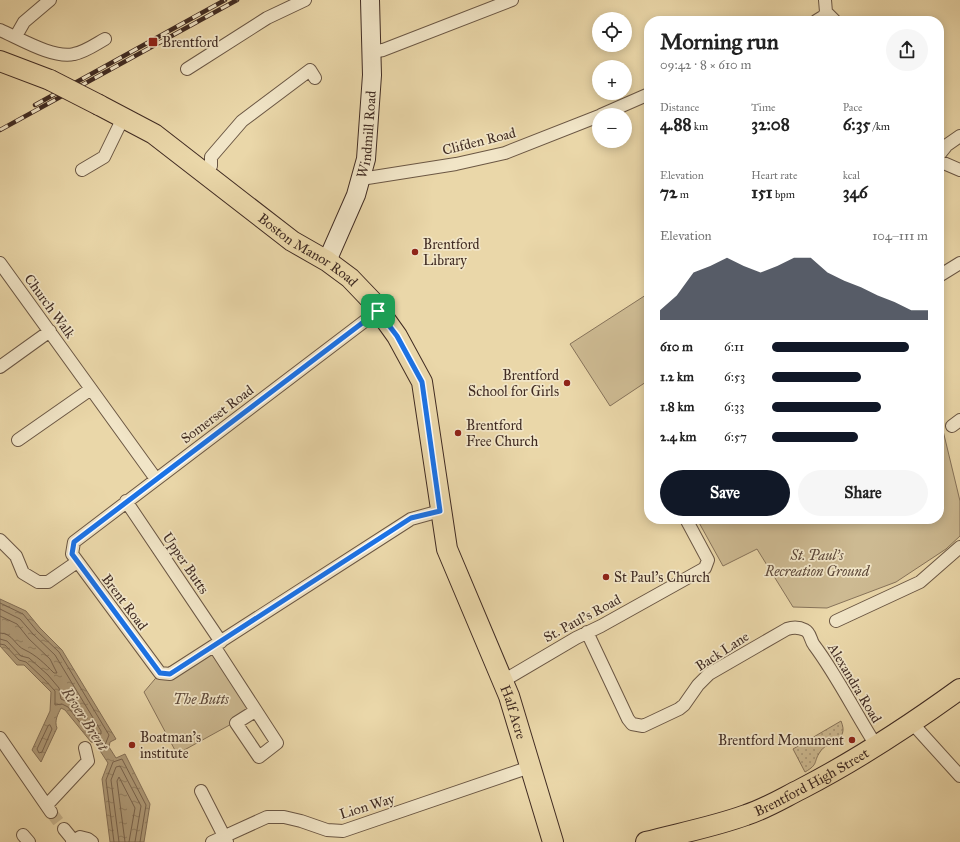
<!DOCTYPE html>
<meta charset="utf-8">
<style>
body{margin:0;font-family:"IM FELL Great Primer",serif;background:#f6f6f6;color:#222;height:100vh;display:flex;flex-direction:column;font-size:15px;white-space:nowrap}
*{box-sizing:border-box;margin:0}
p{font-size:13px;color:#767676}
.icon{flex:none;width:22px;height:22px;fill:none;stroke:currentColor;stroke-width:2;stroke-linecap:round;stroke-linejoin:round}
.map{position:relative;flex:1;overflow:hidden}
.sheet{position:absolute;left:644px;top:16px;width:300px;height:508px;display:flex;flex-direction:column;background:#fff;border-radius:16px;box-shadow:0 2px 10px #0003}
.sheet>*{flex:none}
.buttons{position:absolute;left:592px;top:12px;display:grid;gap:8px}
.buttons a{display:grid;place-items:center;width:40px;height:40px;border-radius:50%;background:#fff;box-shadow:0 2px 10px #0003;font-size:20px}
.pin{position:absolute;display:grid;place-items:center;width:34px;height:34px;color:#fff;margin:-17px;border-radius:8px;box-shadow:0 2px 6px #0006}
.round{display:grid;place-items:center;flex:none;width:42px;height:42px;border-radius:21px;background:#f6f6f6}
.summary{display:flex;align-items:center;justify-content:space-between;height:68px;padding:0 16px}
h1{font-size:22px;font-weight:800;line-height:30px}
.metrics{display:grid;grid-template-columns:repeat(3,1fr);gap:6px;height:68px;padding:4px 16px}
.metrics div{display:grid;align-content:center}
.metrics b{font-size:17px;font-weight:800}
.metrics small{font-size:11px;font-weight:400}
.metrics p{font-size:11px}
.chart{height:112px;padding:8px 16px}
.chart p{display:flex;justify-content:space-between}
.chart svg{width:100%;height:72px;margin-top:4px;fill:#111827;opacity:.7}
.action{display:flex;gap:8px;margin-top:auto;padding:8px 16px}
.action a{flex:1;height:46px;border-radius:24px;background:#111827;color:#fff;font-size:16px;font-weight:800;line-height:46px;text-align:center}
.action a+a{background:#f6f6f6;color:#222}
ul{padding:0 16px;list-style:none;font-size:13px}
li{display:grid;grid-template-columns:64px 48px 1fr;align-items:center;height:30px}
li i{height:10px;border-radius:5px;background:#111827}
.map>svg:first-child{display:block}
</style>
<div class="map">
<svg width="960" height="842" viewBox="0 0 960 842">
<defs>
<pattern id="grass-dots" width="8" height="8" patternUnits="userSpaceOnUse"><rect width="8" height="8" fill="#cdba92"/><path d="M2 2h.1M6 6h.1" fill="none" stroke="#a89777" stroke-width="1.8" stroke-linecap="round"/></pattern>
<pattern id="water-ripples" width="26" height="14" patternUnits="userSpaceOnUse"><rect width="26" height="14" fill="#b19d7b"/><path d="M2 4q2-2 4 0t4 0M15 11q2-2 4 0t4 0" fill="none" stroke="#928064"/></pattern>
</defs>
<rect width="100%" height="100%" fill="#ead7a9"/>
<filter id="stains"><feTurbulence type="fractalNoise" baseFrequency=".005" numOctaves="4"/><feColorMatrix values="0 0 0 0 .2 0 0 0 0 .09 0 0 0 0 .02 0 0 0 .5 -.17"/></filter>
<radialGradient id="worn" r=".72"><stop offset=".6" stop-color="#630" stop-opacity="0"/><stop offset="1" stop-color="#630" stop-opacity=".3"/></radialGradient>
<path fill="url(#grass-dots)" stroke="#87735a" d="M841,721c9,21 -14,19 -21,31 -7,10 -1,12 -15,20l-12,-23z"/>
<path fill="#cdba92" stroke="#87735a" d="M649,293v87l-39,26 -40,-62z
M939,414l21,87v35l-14,13 -50,33 -69,26 -34,-1 -36,-58 -34,17 -26,-47h242z
M214,646l41,65 -78,43 -33,-62 16,-19z"/>
<path fill="url(#water-ripples)" stroke="#847058" d="M0,599l26,12 14,17 22,22 54,89 -6,3 -1,5 7,11 9,-4 25,50 -6,38h-34l-8,-63 6,-16 -13,-20 -4,-1 -26,-32 -4,-2c-3,6 -7,13 -4,20l-16,34 -9,-12 18,-39 1,-19 -27,-27h-7l-17,-19z"/>
<g fill="none" stroke-linecap="round" stroke-linejoin="round">
<path stroke="#79644f" stroke-width="1" d="M0,603l23,11 14,17 22,21 50,83 -4,10 -3,1 -4,-6 -6,-2 -24,-31 -6,-3 -7,1v-14l-11,-12 -18,-17 -7,-2 -14,-15 -5,-1
M0,609l20,10 13,15 22,21 46,76v3l-6,-1 -23,-29 -11,-5 -2,-11 -11,-13 -19,-17 -8,-2 -14,-15 -7,-2
M0,616l17,8 12,15 21,20 7,14h-3c-9,-9 -18,-18 -29,-23 -10,-4 -12,-17 -25,-17
M50,725l2,4 -10,23 -3,1 -2,-4 11,-23z
M114,842l-8,-62 7,-18 9,-3 24,46 -6,37
M119,842l-8,-62 5,-13 4,-1 21,40 -6,36
M125,842l-8,-61 2,-4 16,31 -6,34"/>
<path stroke="#c8b58e" stroke-width="12" stroke-dasharray="12 6" stroke-linecap="butt" d="M51,812l13,17"/>
<defs>
<path id="minor" d="M825,0l1,12 9,9
M816,21l8,-5 2,-4
M0,30c19,8 53,29 74,24 11,-2 22,-10 31,-15
M16,36l8,-14 26,-22
M372,52l11,-2 129,-50
M187,69l80,-51 38,-18
M601,115l48,-21
M939,155l8,-10 13,-9
M939,161l21,9
M82,170l22,-13 19,-39
M205,174l6,-8v-9l31,-36 68,-51 5,8
M361,179l95,-15 49,-11 94,-37
M0,263l156,216
M939,276l21,-13
M378,311l-304,231 -2,12 88,119 10,1 241,-155 29,-8
M0,367l50,-36
M952,426l8,-6
M18,440l73,-51
M126,501l95,141
M0,540l16,16 7,17 15,9h10l29,-20
M836,621l84,-39 40,-35
M587,632l41,87 4,5 11,2 36,-17 5,-4 14,-20 11,-11 78,-45c6,-2 12,-2 18,1 6,3 5,10 9,15 24,32 41,68 63,102
M214,646l63,97 -18,14 -23,-34 19,-12
M503,681l73,-43 25,-12 104,-58 3,-8 -22,-41
M912,723l48,53
M0,738l51,74
M201,791l26,51
M47,805l41,-44 -3,-13
M64,829l9,11
M23,835l6,7
M72,842l8,-5 8,2 4,3
M212,842l55,-25h17l17,4 26,9 16,1 187,-64"/>
<g id="secondary">
<path id="s1" d="M327,261l29,-66 10,-36 6,-84 -2,-75"/>
</g>
<g id="primary">
<path d="M0,61l50,19"/>
<path id="s2" d="M99,105l55,29 138,107 35,20 23,17 22,23 25,35 25,46 25,167 62,147 44,146"/>
<path id="s3" d="M646,842c34,-9 67,-15 100,-27 19,-6 37,-17 55,-26 56,-29 108,-63 159,-100"/>
</g>
</defs>
<use href="#minor" stroke="#6b5744" stroke-width="14"/>
<use href="#secondary" stroke="#412c23" stroke-width="20"/>
<use href="#primary" stroke="#412c23" stroke-width="22"/>
<use href="#minor" stroke="#f1e5c7" stroke-width="12"/>
<use href="#secondary" stroke="#f1e5c7" stroke-width="18"/>
<use href="#primary" stroke="#ead7a9" stroke-width="20"/>
<defs>
<path id="rail" d="M35,105l190,-105
M0,130l237,-130"/>
</defs>
<use href="#rail" stroke="#412c23" stroke-width="4.5"/>
<use href="#rail" stroke="#f1e5c7" stroke-width="3" stroke-dasharray="9" stroke-linecap="butt"/>
<defs>
<path id="primary-bridge" d="M50,80l49,25"/>
</defs>
<use href="#primary-bridge" stroke="#412c23" stroke-width="22" stroke-linecap="butt"/>
<use href="#primary-bridge" stroke="#ead7a9" stroke-width="20"/>
</g>
<g fill="none" stroke-linecap="round" stroke-linejoin="round">
<defs>
<path id="route" d="M378,311l19,25 25,46 18,129 -29,7 -241,156 -10,-1 -88,-119 2,-12z"/>
</defs>
<use href="#route" stroke="#fff" stroke-width="8"/>
<use href="#route" stroke="#1a73e8" stroke-width="5"/>
</g>
<g fill="#8f2418" stroke="#f1e5c7" stroke-width="1.5">
<rect x="148" y="37" width="10" height="10" rx="2"/>
<circle cx="415" cy="252" r="4"/>
<circle cx="567" cy="383" r="4"/>
<circle cx="458" cy="433" r="4"/>
<circle cx="606" cy="577" r="4"/>
<circle cx="852" cy="740" r="4"/>
<circle cx="132" cy="745" r="4"/>
</g>
<g text-anchor="middle" stroke-width="3.5" stroke-linejoin="round" paint-order="stroke">
<g font-size="14" fill="#412c23" stroke="#f1e5c7" text-anchor="start">
<text x="162" y="47">Brentford</text>
<text x="423" y="249">Brentford<tspan x="423" dy="16">Library</tspan></text>
<text x="559" y="380" text-anchor="end">Brentford<tspan x="559" dy="16">School for Girls</tspan></text>
<text x="466" y="430">Brentford<tspan x="466" dy="16">Free Church</tspan></text>
<text x="614" y="582">St Paul's Church</text>
<text x="140" y="742">Boatman's<tspan x="140" dy="16">institute</tspan></text>
<text x="844" y="745" text-anchor="end">Brentford Monument</text>
</g>
<g font-size="14" fill="#412c23" stroke="#f1e5c7">
<text dy="5" stroke="none"><textPath href="#s1" startOffset="134">Windmill Road</textPath></text>
<text transform="translate(479 141) rotate(-14)" y="5">Clifden Road</text>
<text dy="5" stroke="none"><textPath href="#s2" startOffset="255">Boston Manor Road</textPath></text>
<text transform="translate(50 306) rotate(54)" y="5">Church Walk</text>
<text transform="translate(217 414) rotate(-37)" y="5">Somerset Road</text>
<text transform="translate(186 563) rotate(56)" y="5">Upper Butts</text>
<text transform="translate(125 602) rotate(53)" y="5">Brent Road</text>
<text transform="translate(582 618) rotate(-28)" y="5">St. Paul's Road</text>
<text transform="translate(722 651) rotate(-33)" y="5">Back Lane</text>
<text transform="translate(855 683) rotate(59)" y="5">Alexandra Road</text>
<text dy="5" stroke="none"><textPath href="#s2" startOffset="778">Half Acre</textPath></text>
<text dy="5" stroke="none"><textPath href="#s3" startOffset="177">Brentford High Street</textPath></text>
<text transform="translate(367 806) rotate(-17)" y="5">Lion Way</text>
</g>
<g font-size="14" font-style="italic" fill="#5d4839" stroke="#f1e5c7">
<text x="817" y="560">St. Paul's<tspan x="817" dy="16">Recreation Ground</tspan></text>
<text x="201" y="704">The Butts</text>
</g>
<g font-size="15" font-style="italic" fill="#5d4839" stroke="#f1e5c7">
<text transform="translate(85 719) rotate(57)" y="5">River Brent</text>
</g>
</g>
<rect width="100%" height="100%" filter="url(#stains)"/>
<rect width="100%" height="100%" fill="url(#worn)"/>
</svg>
<div class="buttons">
<a><svg class="icon" aria-label="locate" viewBox="0 0 24 24"><circle cx="12" cy="12" r="6"/><path d="M12 2v4M12 18v4M2 12h4M18 12h4"/></svg></a>
<a>+</a>
<a>−</a>
</div>
<div class="pin" style="left:378px;top:311px;background:#1e9e55"><svg class="icon" aria-label="arrive" viewBox="0 0 24 24"><path d="M6 21V4h12l-3 4 3 4H6"/></svg></div>
<section class="sheet">
<div class="summary"><div><h1>Morning run</h1><p>09:42 · 8 × 610 m</p></div><a class="round"><svg class="icon" aria-label="share" viewBox="0 0 24 24"><path d="M12 15V3M7 8l5-5 5 5M5 13v7h14v-7"/></svg></a></div>
<div class="metrics">
<div><p>Distance</p><b>4.88<small> km</small></b></div>
<div><p>Time</p><b>32:08</b></div>
<div><p>Pace</p><b>6:35<small> /km</small></b></div>
</div>
<div class="metrics">
<div><p>Elevation</p><b>72<small> m</small></b></div>
<div><p>Heart rate</p><b>151<small> bpm</small></b></div>
<div><p>kcal</p><b>346</b></div>
</div>
<div class="chart"><p><span>Elevation</span>104–111 m</p>
<svg viewBox="0 0 160 44" preserveAspectRatio="none"><path d="M0 44V38L10 29L20 15L30 11L40 6L50 11L60 15L70 11L80 6L90 6L100 15L110 20L120 24L130 29L140 33L150 38L160 38V44z"/></svg>
</div>
<ul>
<li><b>610 m</b>6:11<i style="width:88%"></i></li>
<li><b>1.2 km</b>6:53<i style="width:57%"></i></li>
<li><b>1.8 km</b>6:33<i style="width:70%"></i></li>
<li><b>2.4 km</b>6:57<i style="width:55%"></i></li>
</ul>
<div class="action"><a>Save</a><a>Share</a></div>
</section>
</div>
